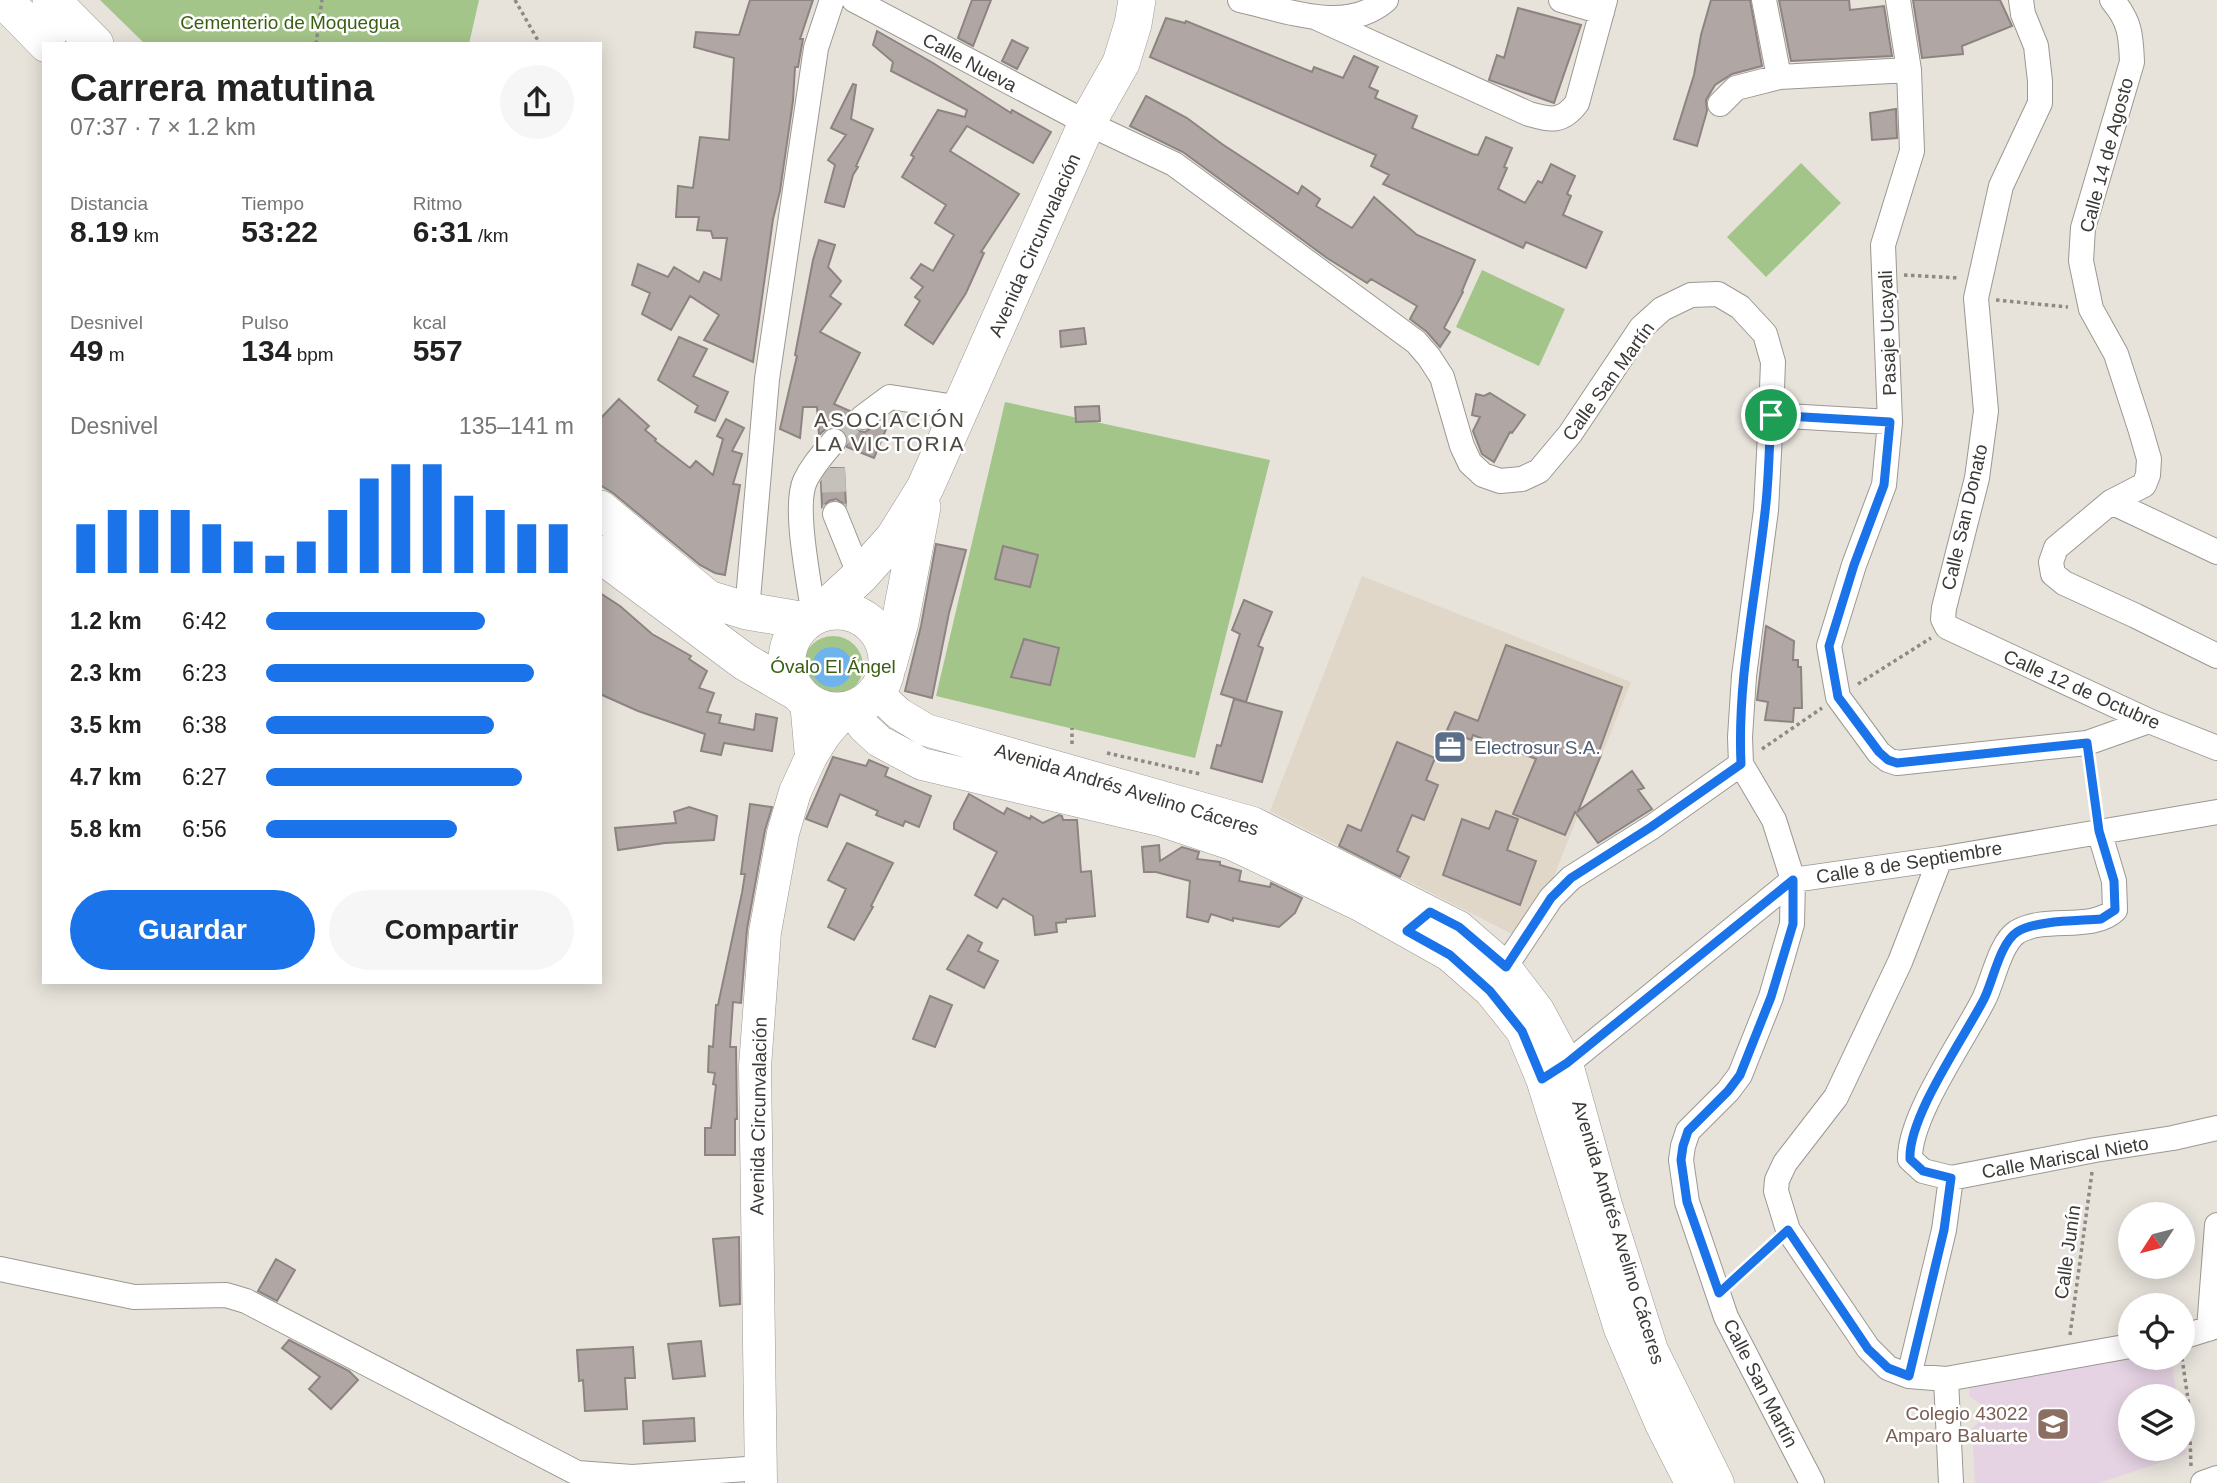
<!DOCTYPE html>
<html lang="es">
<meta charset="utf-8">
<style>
body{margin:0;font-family:Arial,sans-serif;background:#f6f6f6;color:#222;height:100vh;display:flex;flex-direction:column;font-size:26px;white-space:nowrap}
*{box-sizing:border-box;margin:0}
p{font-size:23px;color:#767676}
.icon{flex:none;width:38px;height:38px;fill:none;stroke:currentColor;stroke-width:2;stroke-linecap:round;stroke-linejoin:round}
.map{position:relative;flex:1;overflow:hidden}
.drawer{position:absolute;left:42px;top:42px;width:560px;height:942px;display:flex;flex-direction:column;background:#fff;border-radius:0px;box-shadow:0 4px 18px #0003}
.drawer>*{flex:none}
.needle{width:46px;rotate:234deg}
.controls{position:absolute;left:2118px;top:1202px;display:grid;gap:14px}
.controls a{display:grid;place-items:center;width:77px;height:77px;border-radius:50%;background:#fff;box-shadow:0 4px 18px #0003;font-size:35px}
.pin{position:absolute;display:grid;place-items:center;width:60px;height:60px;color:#fff;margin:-30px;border:4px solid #fff;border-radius:50%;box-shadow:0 2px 7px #0007}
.round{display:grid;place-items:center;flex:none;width:74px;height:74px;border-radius:37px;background:#f6f6f6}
.headline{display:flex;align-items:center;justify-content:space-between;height:119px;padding:0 28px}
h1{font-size:38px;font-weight:700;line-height:52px}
.figures{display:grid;grid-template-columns:repeat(3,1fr);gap:10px;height:119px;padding:7px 28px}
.figures div{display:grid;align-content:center}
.figures b{font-size:30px;font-weight:700}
.figures small{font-size:19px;font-weight:400}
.figures p{font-size:19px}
.chart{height:196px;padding:14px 28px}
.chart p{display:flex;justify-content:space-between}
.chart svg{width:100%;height:126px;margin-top:7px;stroke:#1a73e8;stroke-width:6}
.button{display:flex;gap:14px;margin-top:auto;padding:14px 28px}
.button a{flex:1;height:80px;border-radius:42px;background:#1a73e8;color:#fff;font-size:28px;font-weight:700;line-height:80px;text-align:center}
.button a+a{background:#f6f6f6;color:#222}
ul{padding:0 28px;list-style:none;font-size:23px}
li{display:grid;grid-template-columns:112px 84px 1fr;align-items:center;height:52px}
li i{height:18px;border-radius:9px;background:#1a73e8}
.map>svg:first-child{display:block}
</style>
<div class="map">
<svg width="2217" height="1483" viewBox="0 0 2217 1483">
<rect width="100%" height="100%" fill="#e7e3db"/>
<path fill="#e0d7c9" d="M1362,576l269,106 -81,204 -38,48 -242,-123z"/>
<path fill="#e5d3e3" d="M2130,1358h41l6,38h-47v53h52v-18l4,23 -87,29h-124l-3,-55 10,-9 -2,-15 -11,-8 1,-12z"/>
<path fill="#a4c58a" d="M100,0h379l-10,44h-324z
M1801,163l40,40 -75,74 -39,-40z
M1482,270l83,39 -26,57 -83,-39z
M1005,402l265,58 -75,298 -259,-62z
M803 666a30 30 0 1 1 60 0a30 30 0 1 1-60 0Z"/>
<path fill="#6fb3ec" d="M812 667a20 20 0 1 1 40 0a20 20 0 1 1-40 0Z"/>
<path fill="#b0a7a4" stroke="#8d8481" stroke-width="2" d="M750,0h63l-13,39h3l-5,28h-3l-2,34 -13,90 -7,28 -20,143 -49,-22 15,-25 -29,-19 -19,34 -29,-16 8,-21 -18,-8 6,-21 30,13 6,-10 25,15 5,-10 17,8 6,-42h-14l-2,-7 -14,-1 2,-13h-23l2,-31 15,2 7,-51 29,3 5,-82 -40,-11 2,-15 43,3z
M972,0h19l-18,46 -15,-8z
M1711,0h39l12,66 -30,8 -17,11 -9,15 1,11 -10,35 -23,-7 20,-64 7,-40z
M1779,0h70l1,10 34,-4 8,50 -101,5z
M1913,0h87l12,26 -50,20 1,8 -41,4z
M1518,8l63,17 -27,78 -65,-23 8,-25 7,3z
M1166,18l19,5 1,-2 126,51 2,-5 29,11 11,-22 24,11 -9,20 9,4 -3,7 42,18 -5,12 61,26 5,1 8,-18 26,11 -8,19 3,1 -9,21 27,14 13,-22 4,2 9,-19 24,12 -8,18 4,2 -8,19 39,17 -16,36 -60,-26 -3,6 -140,-64 6,-9 -18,-9 5,-11 -226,-98z
M877,31l56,32 78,50 1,-3 39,22 -18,31 -66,-37 -17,25 69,43 -38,58 3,1 -18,40 -33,51 -28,-19 15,-24 -5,-4 8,-10 -12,-9 10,-14 12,7 21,-36 -19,-12 11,-18 -44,-28 12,-20 -3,-2 27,-45 27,7 2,-7 -76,-39 2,-9 -20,-17z
M1012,40l16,8 -11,21 -15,-8z
M853,84l3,1 -5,34 22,10 -17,37 2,1 -5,8 -9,32 -19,-5 10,-37 -7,-5 18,-25 -15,-7z
M1146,96l41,22 35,26 76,50 4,-8 18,13 -4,7 36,22 22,-31 43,38 58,25 -13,31 1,1 -19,36 6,4 -10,15 -13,-15 -17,-13 7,-13 -46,-27 -4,4 -40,-25 -144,-106 -53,-26z
M1896,109l1,29 -25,2 -2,-27z
M819,240l16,5 -7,22 13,14 -11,15 11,8 -21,28 40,21 -26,51 16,7 -2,7 3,7 7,6 7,1 14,-9 8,4 -13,31 -27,-11 1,-12 -11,-8h-9l-9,8 -2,-28h-14l-3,31 -20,-9 17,-73 -2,-1 18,-95z
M1084,328l2,16 -25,3 -1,-16z
M679,337l28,12 -14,27 35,16 -13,29 -20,-9 3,-6 -40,-26z
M1490,393l35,22 -13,18 -2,-1 -16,30 -12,-8 -9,-23 7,-14 -8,-2 4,-21 8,2z
M619,399l30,27 -4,4 11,9 -1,2 35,27 6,-7 17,14 10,-36 -6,-3 9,-17 18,9 -12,23 10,3 -9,30 7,1 -15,90 -10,-2 -15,-8 -87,-72 -13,-8v-66z
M1099,406l1,15 -24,1 -1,-15z
M831,468h13l2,37 -10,-6 -7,2 -7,6 -1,-25z
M936,544l30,6 -17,63 -17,85 -27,-7 16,-65z
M1003,546l35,9 -8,32 -35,-8z
M600,593l20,13 32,28 39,22 -2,3 18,12 -8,17 15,5 -7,19 14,3 -2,8 35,7 2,-16 21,4 -5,33 -48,-8 -3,12 -20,-4 4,-17 -67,-23 -38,-17z
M1244,600l28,12 -14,34 5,2 -17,54 -25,-8 19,-60 -8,-4z
M1766,626l28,15 -1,19h5v7h3l1,41h-8l-1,14 -28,-2 3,-18 -11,-2z
M1024,639l35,9 -9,37 -39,-8z
M1506,645l116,42 -24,67 3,1 -23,56 54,-40 12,17 -6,2 14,19 -54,34 -23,-31 -10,23 -52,-21 23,-55 -63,-24 -2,5 -24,-10 8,-18 23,9z
M1234,699l48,13 -20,70 -51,-14 6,-23 4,1z
M1397,742l38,16 -9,22 12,5 -14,35 -12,-5 -15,36 12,6 -9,20 -61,-31 9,-21 13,6z
M833,757l33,9 3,-6 19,8 -3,8 46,20 -12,31 -14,-6 -2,5 -27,-11 2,-4 -38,-17 -13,33 -21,-8z
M969,794l35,20 3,-6 23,11 1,-3 12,7 16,-8 3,1 1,4h14l4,52 10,-1 4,45 -29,3v3l-10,1 1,9 -22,3 -2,-19 -30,-18 -6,10 -22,-13 22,-43 -43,-23v-6z
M750,804l22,3 -7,23 -18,99 -6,74 -8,-1 -3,45h6l1,72h-2v36h-30v-27h6l5,-43 -3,-1 2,-11 -7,-1 1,-26 4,1 3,-42h2l24,-112 3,-19h-4z
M689,807l28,9 -3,24 -49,3 -47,7 -3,-22 61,-5 -2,-11z
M1496,811l22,8 -11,31 29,11 -16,44 -77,-30 19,-56 27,10z
M847,843l46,20 -22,43 2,1 -19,33 -26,-13 18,-38 -18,-9z
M1159,845l1,16 22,-14 17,5 -2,7 23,3v3l21,6 -2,10 31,6 1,-4 31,15 -7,15 -16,14 -46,-9v3l-22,-7 -3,8 -21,-5 3,-36 -34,-9h-12l-2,-25z
M968,935l14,8 -4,8 20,10 -14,27 -37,-19z
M930,996l22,9 -17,42 -22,-8z
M739,1237l1,67 -20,2 -7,-67z
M276,1259l19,11 -18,31 -19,-10z
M289,1340l60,31 9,9 -27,29 -22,-20 11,-12 -38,-29z
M701,1341l4,35 -32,3 -5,-35z
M633,1347l2,31h-10l2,31 -42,2 -2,-31 -4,1 -2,-31z
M694,1418l1,23 -51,3 -1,-23z"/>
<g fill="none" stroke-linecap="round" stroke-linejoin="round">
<path stroke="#c5c1ba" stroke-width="24" stroke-dasharray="24 12" stroke-linecap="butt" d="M834,441l24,-26
M833,468l2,46"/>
<defs>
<path id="minor" d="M854,0l233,123 87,41 242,178 13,15 13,20 20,69 8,17 13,12 17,6 22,-2 17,-8 31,-37 71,-106 21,-19 29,-14 27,-1 22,13 25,27 8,28 -2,53 -5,95 -22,166 -4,61 1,27 33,56 19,60 -1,44 -21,73 -31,78 -12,16 -40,40 -5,15 -2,14 6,42 39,115 86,166
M1240,0c45,10 106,35 146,0
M1561,0l41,12
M1764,0l15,77
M1898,0l11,70 3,81 -29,94 7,177 -6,63 -30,80 -25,81 9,51 41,56 9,7 9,3 190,-20 62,-22
M2021,0l2,14 13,32 4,35v22l-39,83 -25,112 10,113 -9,67 -33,130 -1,11 4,8 202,94 68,27
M2112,0c18,21 19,35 20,62l-49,166 -2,33 10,48 25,45 24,74 9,31 -1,16 -4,10 -33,17 -55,46 -5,14 2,12 11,9 72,33 81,40
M1317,18l212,96c22,6 33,9 48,-11l28,-103
M1720,104l16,-16 43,-11 130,-7
M1771,415l119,7
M863,417l27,-20 72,11
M2111,502l106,50
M835,514l25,62
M747,611l20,-232 49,-331 16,-48
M814,617c-4,-31 -21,-110 -9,-136 7,-15 18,-27 29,-40
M2099,831l15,50 1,29c-23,22 -70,5 -98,22 -17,11 -24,49 -33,67 -20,40 -75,117 -74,160l13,12 28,7 144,-28 78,-12 44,-10
M1940,859l-40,103 -64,135 -51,66 -8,17 -1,11 12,39 80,118 20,20 21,8 37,3 184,-33
M1505,967l46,-69 20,-20 81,-51 89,-63
M1551,1073l16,-9 226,-184 147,-21 277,-47
M0,1269l134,28 92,-2 20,6 331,172 55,4 129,-9
M2209,1329l8,-104
M2182,1337l35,-11
M1909,1376l35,-146 7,-52
M1946,1379l5,104
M2203,1483l14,-5"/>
<path id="major" d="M877,693l21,20 28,17 327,93 206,104 46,40 33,43 29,54 39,141 46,145 66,133
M806,701l5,56
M851,710l13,17 15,14 43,23 241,57 69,23 128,61 89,50 41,36 32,40 20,48 78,250 41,95 30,59
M761,1483l-6,-417 10,-134 18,-99 12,-41 16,-35 13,-21 21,-25"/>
<path id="highway" d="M4,0l43,44
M51,0l44,44
M600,509l108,90 39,12 59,10
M600,554l145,108 52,30
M787 661a50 50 0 1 1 100 0a50 50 0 1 1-100 0Z
M820,613l40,-37 34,-38 31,-50 162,-365 34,-60 12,-39 4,-24
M888,665l12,-43 22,-115"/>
</defs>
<use href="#minor" stroke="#9c9891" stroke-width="26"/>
<use href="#major" stroke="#9c9891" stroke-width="33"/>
<use href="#highway" stroke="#9c9891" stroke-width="38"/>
<path stroke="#8d8a85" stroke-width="3.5" stroke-dasharray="3.5 3.5" stroke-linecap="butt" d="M515,0l25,44
M316,44l6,-44
M1904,275l55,3
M1996,300l72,7
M1858,684l73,-46
M1072,744v-16
M1762,749l60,-41
M1107,753l93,21
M2089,764l7,47
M1736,1277l36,-32
M2070,1335l22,-163
M2182,1358l7,48 2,61"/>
<use href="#minor" stroke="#fff" stroke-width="24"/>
<use href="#major" stroke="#fff" stroke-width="32"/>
<use href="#highway" stroke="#fff" stroke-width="37"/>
</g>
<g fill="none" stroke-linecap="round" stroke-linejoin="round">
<defs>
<path id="route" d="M1771,415l119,7 -6,63 -30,80 -25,81 9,51 41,55 9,8 9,3 190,-20 12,88 15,50 1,29 -14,9c-23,2 -65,1 -84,13 -17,11 -24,49 -33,67 -20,39 -76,118 -74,160l13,12 28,7 -7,52 -35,146 -21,-8 -20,-19 -80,-119 -69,63 -32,-91 -6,-42 2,-14 5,-15 40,-40 12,-16 31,-78 22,-73v-44l-226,183 -25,16 -20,-48 -32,-40 -40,-36 -43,-24 23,-19 29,15 47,40 45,-69 20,-20 80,-51 90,-63c-4,-85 15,-168 24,-252 4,-32 4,-64 6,-97z"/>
</defs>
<use href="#route" stroke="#fff" stroke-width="14"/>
<use href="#route" stroke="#1a73e8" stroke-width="9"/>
</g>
<defs>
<symbol id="office-square" viewBox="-11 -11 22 22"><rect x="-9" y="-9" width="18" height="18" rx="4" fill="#5c6f8a" stroke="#fff"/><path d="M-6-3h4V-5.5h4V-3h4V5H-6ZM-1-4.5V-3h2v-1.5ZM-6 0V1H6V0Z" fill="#fff"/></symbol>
<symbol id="school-square" viewBox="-11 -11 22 22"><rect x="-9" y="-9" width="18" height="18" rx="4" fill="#8d6e63" stroke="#fff"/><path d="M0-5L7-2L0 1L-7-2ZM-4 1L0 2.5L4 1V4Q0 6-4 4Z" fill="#fff"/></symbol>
</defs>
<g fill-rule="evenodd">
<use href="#office-square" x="1431" y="728" width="38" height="38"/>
<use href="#school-square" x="2034" y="1405" width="38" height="38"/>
</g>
<g text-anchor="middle" stroke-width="5" stroke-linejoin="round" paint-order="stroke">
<g font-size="19" fill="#3b5e12" stroke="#fff">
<text x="290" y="29">Cementerio de Moquegua</text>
<text x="833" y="673">Óvalo El Ángel</text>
</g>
<g font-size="19" fill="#3c3a37" stroke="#fff">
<text transform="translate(970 62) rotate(28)" y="7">Calle Nueva</text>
<text transform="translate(2106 155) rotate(-75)" y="7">Calle 14 de Agosto</text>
<text transform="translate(1034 245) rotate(-66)" y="7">Avenida Circunvalación</text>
<text transform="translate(1887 333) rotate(-92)" y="7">Pasaje Ucayali</text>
<text transform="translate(1608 381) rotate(-54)" y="7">Calle San Martín</text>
<text transform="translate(1964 517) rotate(-77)" y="7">Calle San Donato</text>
<text transform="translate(2082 689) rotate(24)" y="7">Calle 12 de Octubre</text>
<text transform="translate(1127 789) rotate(17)" y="7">Avenida Andrés Avelino Cáceres</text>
<text transform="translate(1909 862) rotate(-9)" y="7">Calle 8 de Septiembre</text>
<text transform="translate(758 1116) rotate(-89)" y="7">Avenida Circunvalación</text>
<text transform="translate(2065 1157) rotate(-10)" y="7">Calle Mariscal Nieto</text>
<text transform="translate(1619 1232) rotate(73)" y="7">Avenida Andrés Avelino Cáceres</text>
<text transform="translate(2067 1252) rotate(-82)" y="7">Calle Junín</text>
<text transform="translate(1761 1383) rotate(63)" y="7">Calle San Martín</text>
</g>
<g font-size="19" fill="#4e5e75" stroke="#fff" text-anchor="start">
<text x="1474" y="754">Electrosur S.A.</text>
</g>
<g font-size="19" fill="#785e54" stroke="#fff" text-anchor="end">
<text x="2028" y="1420">Colegio 43022<tspan x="2028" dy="22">Amparo Baluarte</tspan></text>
</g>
<g font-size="21" letter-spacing="2" fill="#4d4943" stroke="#fff">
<text x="890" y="427">ASOCIACIÓN<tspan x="890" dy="24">LA VICTORIA</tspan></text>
</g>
</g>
</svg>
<div class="controls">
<a><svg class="needle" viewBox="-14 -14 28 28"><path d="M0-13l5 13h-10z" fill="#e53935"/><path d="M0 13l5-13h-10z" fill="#767676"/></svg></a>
<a><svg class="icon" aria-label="locate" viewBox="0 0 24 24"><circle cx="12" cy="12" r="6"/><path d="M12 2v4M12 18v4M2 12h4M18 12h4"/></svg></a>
<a><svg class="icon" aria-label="layers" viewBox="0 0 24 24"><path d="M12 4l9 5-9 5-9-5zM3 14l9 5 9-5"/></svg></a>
</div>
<div class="pin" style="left:1771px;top:415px;background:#1e9e55"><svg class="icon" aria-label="arrive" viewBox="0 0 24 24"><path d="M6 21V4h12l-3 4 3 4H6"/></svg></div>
<section class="drawer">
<div class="headline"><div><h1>Carrera matutina</h1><p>07:37 · 7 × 1.2 km</p></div><a class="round"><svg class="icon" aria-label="share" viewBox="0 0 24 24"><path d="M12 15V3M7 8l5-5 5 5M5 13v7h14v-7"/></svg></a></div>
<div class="figures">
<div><p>Distancia</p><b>8.19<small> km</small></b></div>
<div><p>Tiempo</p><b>53:22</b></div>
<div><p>Ritmo</p><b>6:31<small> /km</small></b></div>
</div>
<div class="figures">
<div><p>Desnivel</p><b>49<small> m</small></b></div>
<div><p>Pulso</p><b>134<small> bpm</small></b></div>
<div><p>kcal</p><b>557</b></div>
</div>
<div class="chart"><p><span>Desnivel</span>135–141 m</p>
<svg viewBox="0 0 160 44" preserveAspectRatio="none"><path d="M5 44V27M15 44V22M25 44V22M35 44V22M45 44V27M55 44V33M65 44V38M75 44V33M85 44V22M95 44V11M105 44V6M115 44V6M125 44V17M135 44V22M145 44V27M155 44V27"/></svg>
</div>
<ul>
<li><b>1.2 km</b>6:42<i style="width:71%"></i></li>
<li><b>2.3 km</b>6:23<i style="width:87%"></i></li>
<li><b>3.5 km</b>6:38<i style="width:74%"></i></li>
<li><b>4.7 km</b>6:27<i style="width:83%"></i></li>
<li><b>5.8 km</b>6:56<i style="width:62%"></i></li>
</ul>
<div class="button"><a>Guardar</a><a>Compartir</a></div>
</section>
</div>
